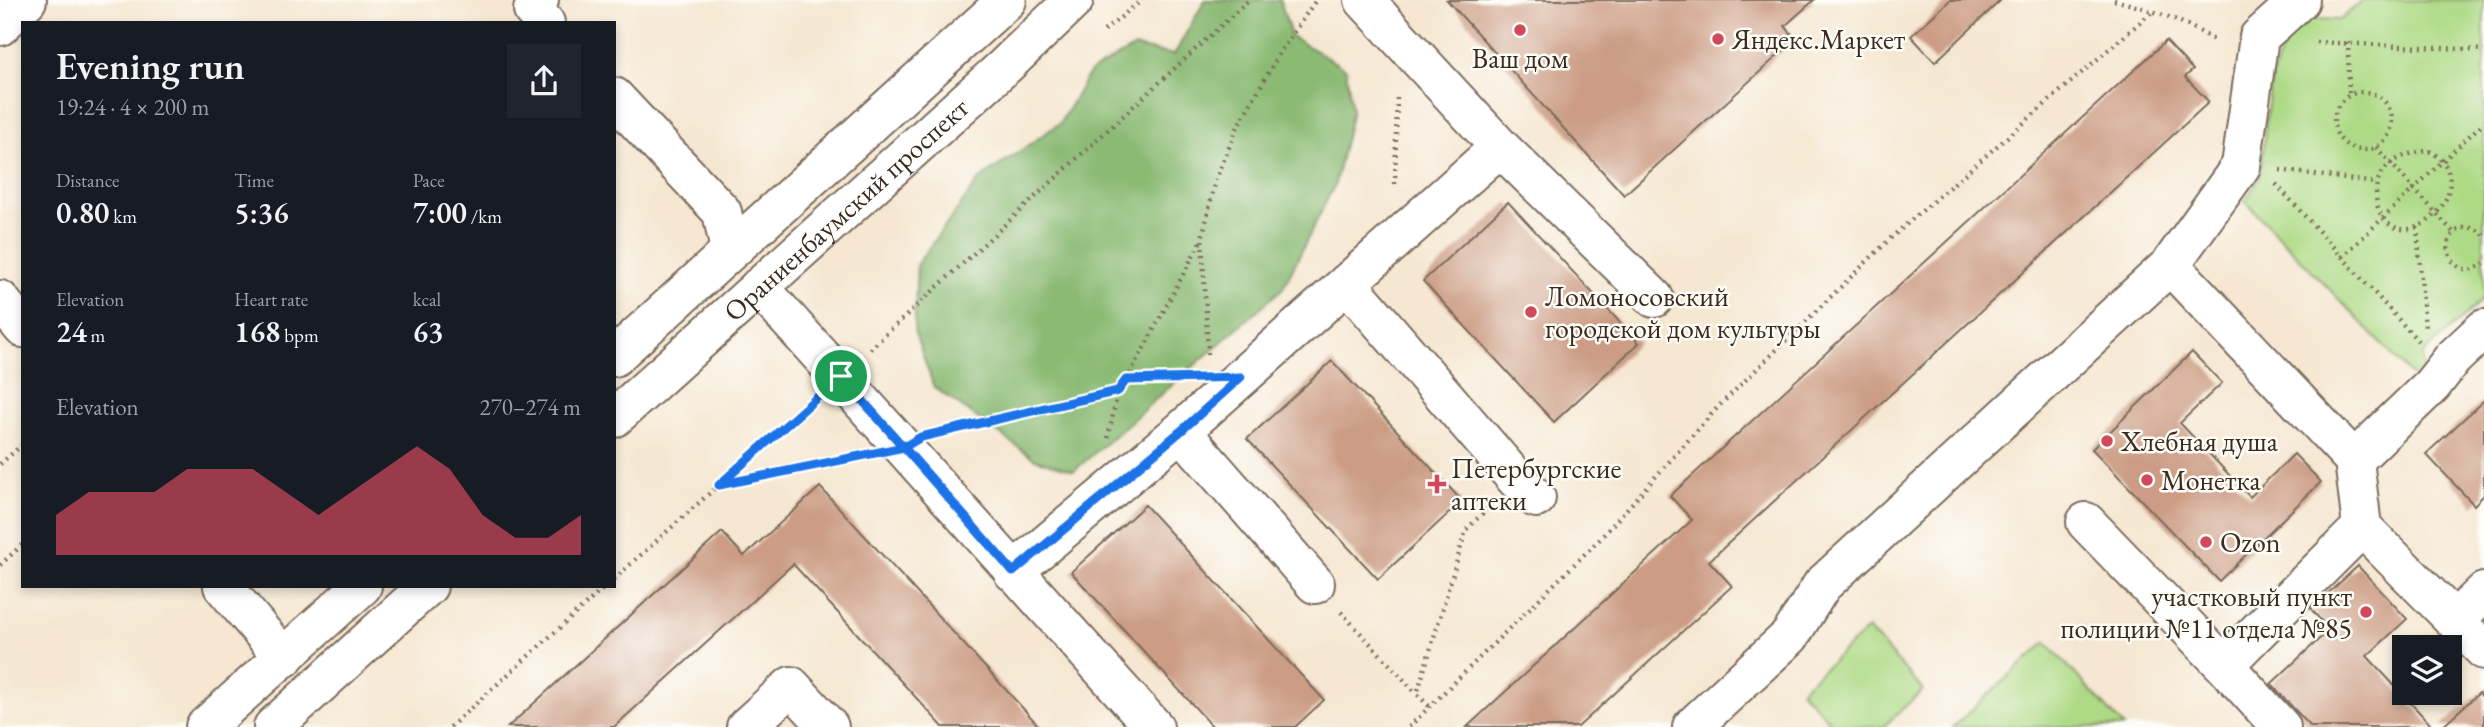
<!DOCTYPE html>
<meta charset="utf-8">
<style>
body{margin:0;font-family:"EB Garamond",serif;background:#20242c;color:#f1f3f6;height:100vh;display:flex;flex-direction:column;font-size:26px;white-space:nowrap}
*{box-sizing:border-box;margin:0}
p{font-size:23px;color:#9ea1a6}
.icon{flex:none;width:38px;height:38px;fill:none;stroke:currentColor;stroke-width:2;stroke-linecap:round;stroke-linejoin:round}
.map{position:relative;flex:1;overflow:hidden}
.sheet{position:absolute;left:21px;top:21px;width:595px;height:567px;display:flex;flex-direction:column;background:#171b24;border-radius:0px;box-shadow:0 4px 10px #0003}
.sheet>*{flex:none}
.fabs{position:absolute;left:2392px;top:635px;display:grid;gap:14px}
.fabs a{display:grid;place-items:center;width:70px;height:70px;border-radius:0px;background:#171b24;box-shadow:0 4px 10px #0003;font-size:35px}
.pin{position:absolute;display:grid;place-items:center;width:60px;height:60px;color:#fff;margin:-30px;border:4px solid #fff;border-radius:50%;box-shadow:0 2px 7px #0007}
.round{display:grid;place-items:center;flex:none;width:74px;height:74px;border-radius:0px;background:#20242c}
.summary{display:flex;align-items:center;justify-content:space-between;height:119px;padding:0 35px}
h1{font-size:38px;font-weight:600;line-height:52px}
.stats{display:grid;grid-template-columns:repeat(3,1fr);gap:10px;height:119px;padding:7px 35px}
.stats div{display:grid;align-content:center}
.stats b{font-size:30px;font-weight:600}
.stats small{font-size:19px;font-weight:400}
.stats p{font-size:19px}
.chart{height:196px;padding:14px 35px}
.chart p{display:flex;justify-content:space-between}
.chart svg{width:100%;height:126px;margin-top:7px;fill:#d1495b;opacity:.7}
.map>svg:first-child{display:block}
</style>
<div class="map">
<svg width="2484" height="727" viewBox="0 0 2484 727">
<rect width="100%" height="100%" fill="#fdfcf7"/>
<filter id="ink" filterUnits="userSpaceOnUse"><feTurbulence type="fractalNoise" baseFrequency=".0143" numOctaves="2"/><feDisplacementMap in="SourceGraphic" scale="14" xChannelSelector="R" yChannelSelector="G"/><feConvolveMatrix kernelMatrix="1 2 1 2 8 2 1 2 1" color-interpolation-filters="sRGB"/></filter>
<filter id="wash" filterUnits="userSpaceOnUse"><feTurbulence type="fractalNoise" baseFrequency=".00686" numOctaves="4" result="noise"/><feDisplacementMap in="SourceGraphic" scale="28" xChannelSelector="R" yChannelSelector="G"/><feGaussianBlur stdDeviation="1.57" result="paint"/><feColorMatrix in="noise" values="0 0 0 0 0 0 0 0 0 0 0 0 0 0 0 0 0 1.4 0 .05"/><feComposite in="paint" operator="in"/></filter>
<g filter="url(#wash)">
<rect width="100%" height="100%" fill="#f5e7d1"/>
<path fill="#aeda86" stroke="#748252" stroke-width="2" d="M2363,0h121v298l-61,56v25l-4,4 -174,-182 12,-20 4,-14c7,-52 4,-108 41,-149l38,2z
M1868,629l55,61 -40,37h-48l-35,-37z
M2046,642l78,85h-171z"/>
<path fill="#8aba73" stroke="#627248" stroke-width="2" d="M1205,0h75l11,36 55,33 6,41 -17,74 -52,104 -209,183 -39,-12 -101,-72 -20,-57 3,-66 63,-85 80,-56 30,-51 45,-25 39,8z"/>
<g id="blocks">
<path fill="#cc9c84" d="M1447,0h367l-29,26 11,13 -172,156z
M1950,0h51l-66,62 -24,-26z
M2166,41l27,29 -8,7 24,25 -500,459 23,25 -154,141h-111l225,-207 -22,-24z
M1508,202l131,141 -85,79 -131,-141z
M2192,352l30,31 -42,40 70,74 44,-43 27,28 -102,99 -127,-132z
M1332,361l130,140 -84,78 -131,-140z
M2484,400v95l-10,10 -48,-51z
M820,487l220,240h-97l-150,-163 -179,163h-106l214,-195 22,24z
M1145,505l179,195 -29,27h-82l-142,-155z
M2358,566l49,53 -40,37 66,71h-122l-40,-43 58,-54 -18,-21z
M2479,693l5,6v28h-43z"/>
</g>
</g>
<g filter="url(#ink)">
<use href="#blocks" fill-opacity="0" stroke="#7c6c5d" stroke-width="2"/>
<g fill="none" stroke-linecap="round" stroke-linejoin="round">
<defs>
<path id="minor" d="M539,0l-6,10 12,13
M1364,0l136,147 154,151
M0,26l27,-26
M614,97l108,115 8,39
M2170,265l184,195
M1347,283l170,197 19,18
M759,287l395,440
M0,300l23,28
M2484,329l-31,29 -21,27 -78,75 8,67 122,123
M1181,431l134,153
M2086,522l138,143
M1013,572l168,-141 319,-284
M223,586l61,72
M2455,620l29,-28
M746,727l45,-41 38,41
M1692,727l98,-91 32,-51 348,-320 71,-99 18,-129 41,-37
M2281,727l-57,-62 138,-138"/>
<g id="major">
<path d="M614,357l393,-357"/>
<path id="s1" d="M614,418l391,-352 69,-66"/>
<path d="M205,727l157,-141"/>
<path d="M273,727l155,-141"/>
</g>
</defs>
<use href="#minor" stroke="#7c6c5d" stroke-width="42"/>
<use href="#major" stroke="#7c6c5d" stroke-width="42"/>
<path stroke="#7c6c5d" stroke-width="4.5" stroke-dasharray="2 5" stroke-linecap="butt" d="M2114,0c41,11 67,19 103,42
M1104,31l38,-31
M2316,42l168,8
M2348,42l1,54
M2334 121a29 29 0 1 1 58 0a29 29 0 1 1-58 0Z
M2376,147l79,87
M2429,151c55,28 -13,106 -45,68 -6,-7 -8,-16 -8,-25 -1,-29 28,-42 53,-43z
M2280,170l96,13
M1395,184l2,-89
M2276,184l142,157
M2417,227l8,101
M2484,235c-6,-6 -12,-8 -20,-7 -32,8 -10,59 20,35
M2342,257l142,-135
M870,349l379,-349
M1208,354l-6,-116 14,-59 22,-53 42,-74 36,-52
M1127,380l75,-141
M944,432l174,-41 9,-11 50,-1
M1108,438l10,-47
M0,464l23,-20
M720,485l139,-29
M0,565l23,-21
M614,579l195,-175
M1341,612l75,81
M1429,706l-12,-12 49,-164 22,-22
M450,727l156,-141
M1409,727l190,-187 119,-133 175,-171 260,-225"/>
<use href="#minor" stroke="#fff" stroke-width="38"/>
<use href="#major" stroke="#fff" stroke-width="38"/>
</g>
</g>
<g fill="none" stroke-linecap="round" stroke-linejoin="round" filter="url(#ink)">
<defs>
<path id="route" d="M841,376c57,65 115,130 172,196l168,-141 60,-54 -115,3 -8,11 -197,46 -17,10 -185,38 122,-109"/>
</defs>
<use href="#route" stroke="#fff" stroke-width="14"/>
<use href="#route" stroke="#1a73e8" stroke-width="9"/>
</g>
<g fill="#d1495b" stroke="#fdfcf7" stroke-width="2.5">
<circle cx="1520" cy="30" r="7"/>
<circle cx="1718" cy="39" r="7"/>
<circle cx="1531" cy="312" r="7"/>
<circle cx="2107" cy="441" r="7"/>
<circle cx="2147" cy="480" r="7"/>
<path d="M1433.5 473.5h7v7h7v7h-7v7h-7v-7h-7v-7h7z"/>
<circle cx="2206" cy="542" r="7"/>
<circle cx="2366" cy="612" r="7"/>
</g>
<g text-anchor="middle" stroke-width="5" stroke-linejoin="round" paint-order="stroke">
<g font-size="28" fill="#3b2a1e" stroke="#fdfcf7" text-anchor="start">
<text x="1732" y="49">Яндекс.Маркет</text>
<text x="1520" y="68" text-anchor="middle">Ваш дом</text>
<text x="1545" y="306">Ломоносовский<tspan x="1545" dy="32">городской дом культуры</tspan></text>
<text x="2121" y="451">Хлебная душа</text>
<text x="1451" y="478">Петербургские<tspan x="1451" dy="32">аптеки</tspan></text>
<text x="2161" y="490">Монетка</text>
<text x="2220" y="552">Ozon</text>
<text x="2352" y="606" text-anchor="end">участковый пункт<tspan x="2352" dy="32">полиции №11 отдела №85</tspan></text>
</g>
<g font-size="28" fill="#3b2a1e" stroke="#fdfcf7">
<text dy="10" stroke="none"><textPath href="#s1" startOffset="312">Ораниенбаумский проспект</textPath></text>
</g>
</g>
</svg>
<div class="fabs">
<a><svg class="icon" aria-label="layers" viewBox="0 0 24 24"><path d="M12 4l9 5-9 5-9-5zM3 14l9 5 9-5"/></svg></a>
</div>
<div class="pin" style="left:841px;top:376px;background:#1e9e55"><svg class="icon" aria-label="arrive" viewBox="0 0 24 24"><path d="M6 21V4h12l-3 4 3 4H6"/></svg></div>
<section class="sheet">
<div class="summary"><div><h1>Evening run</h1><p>19:24 · 4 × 200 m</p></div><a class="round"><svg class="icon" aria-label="share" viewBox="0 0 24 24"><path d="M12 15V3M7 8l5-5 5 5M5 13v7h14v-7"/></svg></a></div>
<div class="stats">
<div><p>Distance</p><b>0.80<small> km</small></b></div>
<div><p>Time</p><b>5:36</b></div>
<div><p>Pace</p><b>7:00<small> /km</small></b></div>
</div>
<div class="stats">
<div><p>Elevation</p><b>24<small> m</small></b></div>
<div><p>Heart rate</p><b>168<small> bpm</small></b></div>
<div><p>kcal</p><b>63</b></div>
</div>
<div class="chart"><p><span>Elevation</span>270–274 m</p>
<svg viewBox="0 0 160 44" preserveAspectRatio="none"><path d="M0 44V30L10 22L20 22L30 22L40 14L50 14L60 14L70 22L80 30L90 22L100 14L110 6L120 14L130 30L140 38L150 38L160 30V44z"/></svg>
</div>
</section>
</div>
